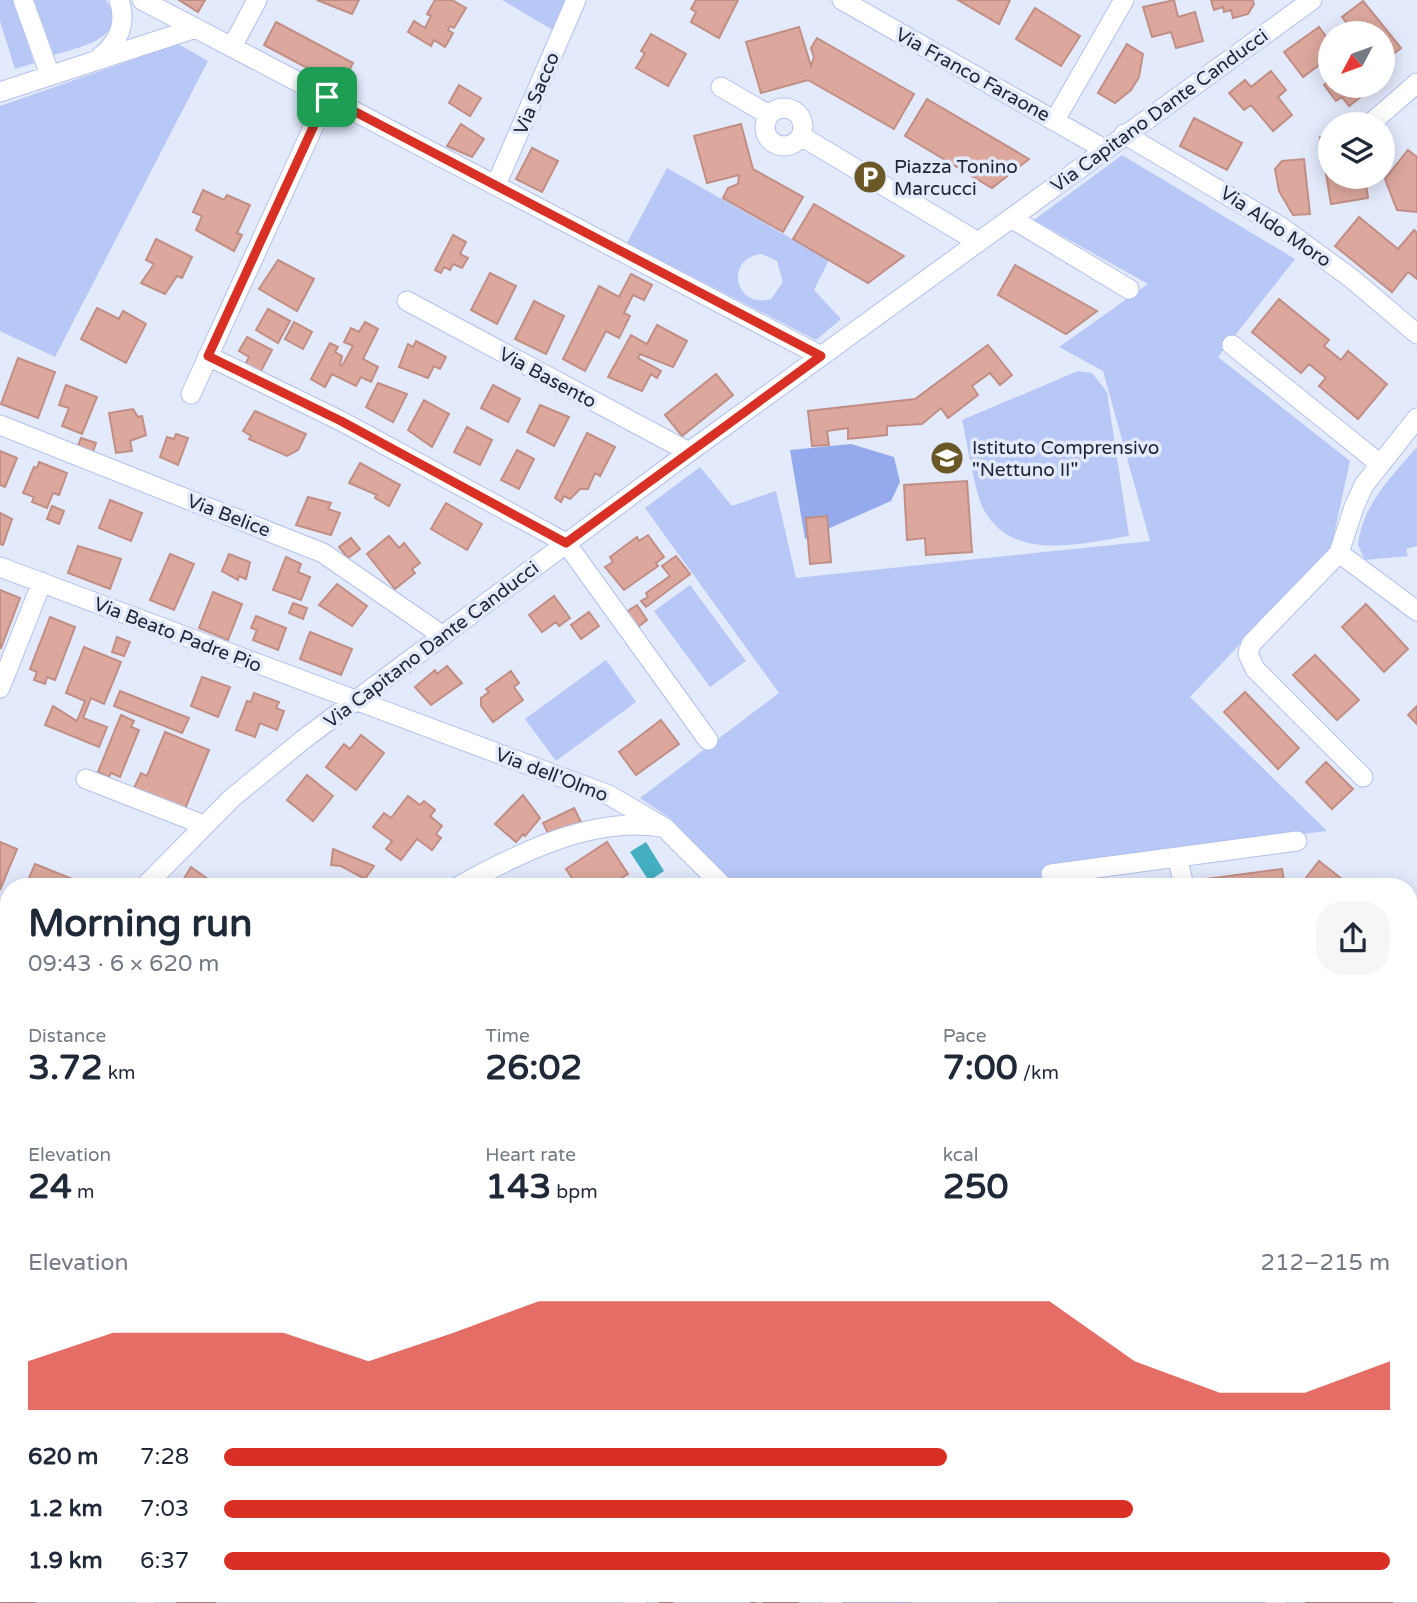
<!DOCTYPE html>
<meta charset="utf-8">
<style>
body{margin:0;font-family:"Varela Round",sans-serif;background:#f6f6f7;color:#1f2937;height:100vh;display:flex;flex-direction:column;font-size:26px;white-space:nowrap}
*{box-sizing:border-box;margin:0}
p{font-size:23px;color:#747a83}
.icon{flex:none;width:38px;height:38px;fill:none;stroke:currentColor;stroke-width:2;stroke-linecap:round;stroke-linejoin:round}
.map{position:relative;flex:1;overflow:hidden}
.details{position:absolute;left:0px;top:878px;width:1418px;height:724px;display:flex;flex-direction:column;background:#fff;border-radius:28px 28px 0 0;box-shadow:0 4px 18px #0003}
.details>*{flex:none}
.needle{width:46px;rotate:229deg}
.buttons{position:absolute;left:1318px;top:21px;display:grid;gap:14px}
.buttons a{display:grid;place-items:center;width:77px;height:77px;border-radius:50%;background:#fff;box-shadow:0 4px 18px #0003;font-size:35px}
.pin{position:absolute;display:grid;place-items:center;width:60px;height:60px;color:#fff;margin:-30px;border-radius:14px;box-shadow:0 4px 10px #0006}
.round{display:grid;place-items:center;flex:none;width:74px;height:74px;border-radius:28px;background:#f6f6f7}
.summary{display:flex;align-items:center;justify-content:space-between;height:119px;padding:0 28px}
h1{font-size:38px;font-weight:700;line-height:52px}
.metrics{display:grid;grid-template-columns:repeat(3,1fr);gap:10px;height:119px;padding:7px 28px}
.metrics div{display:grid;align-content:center}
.metrics b{font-size:35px;font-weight:700}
.metrics small{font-size:19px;font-weight:400}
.metrics p{font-size:19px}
.chart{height:196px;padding:14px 28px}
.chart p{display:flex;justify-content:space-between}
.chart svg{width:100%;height:126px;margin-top:7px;fill:#d93025;opacity:.7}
ul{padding:0 28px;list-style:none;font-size:23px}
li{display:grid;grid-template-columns:112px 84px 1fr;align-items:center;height:52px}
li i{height:18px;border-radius:9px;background:#d93025}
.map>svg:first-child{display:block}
</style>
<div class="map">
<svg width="1417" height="1603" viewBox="0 0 1417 1603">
<rect width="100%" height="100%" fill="#e3eafc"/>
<path fill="#b7c7f6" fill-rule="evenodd" d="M0,0h14l20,63 -19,6 -15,-48z
M34,0h72c25,38 -26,47 -52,55z
M502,0h69l-15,32z
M178,44l30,17 -153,296 -55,-26v-225z
M1122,155l173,104 -77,98 132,104 -19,87 -141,149 137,134 -272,33 -15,23h-302l-67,-68 -31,-21 139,-105 -134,-185 55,-41 32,39 44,-15 20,87 354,-37 -47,-170 -44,-24 89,-63 -114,-64z
M667,168l162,92 -15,30 27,29 -25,21 -189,-97zM762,254l15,7 6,21 -12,17c-37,11 -47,-42 -9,-45z
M1078,371l14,2 15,19 22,144c-47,7 -116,27 -145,-26 -9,-15 -17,-70 -22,-90z
M1417,447v99l-11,3 2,7 -43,4 -7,-15c4,-40 34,-69 59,-98z
M690,585l56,76 -36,26 -56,-76z
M606,660l30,42 -80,59 -31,-42z
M838,1594h61l13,9h-69z
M1004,1594h267l-7,9h-267z"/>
<path fill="#95aaec" d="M851,444l43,13 6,25 -9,19 -86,38 -15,-89z
M0,1337l9,4v92l-9,-3z"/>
<path fill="#44afc0" d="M646,842l18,29 -15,10 -19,-29z"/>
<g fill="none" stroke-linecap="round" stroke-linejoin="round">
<path stroke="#44afc0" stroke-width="5" d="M0,1394l9,4"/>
</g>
<path fill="#dca89e" stroke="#c18e85" stroke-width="2" d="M179,0h26l-7,12z
M317,0h42l-7,14z
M435,0h17l14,8 -12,20 -4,-2 -2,4 5,3 -8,14 -11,-7 -3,6 -23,-14 6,-11 11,7 6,-12 -4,-2z
M696,0h42l-19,38 -28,-16 5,-10 -5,-3z
M958,0h52l-11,24z
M1174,0l4,17 17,-5 8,29 -27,7 -5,-16 -19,5 -9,-30z
M1211,0h42l1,4 -6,10 -15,4 -2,-8 -7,2 -1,-5 -9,3z
M1363,1l38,47 -19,15v-30h-27l-13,-16z
M1035,8l45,28 -19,30 -45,-27z
M276,22l77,41 -12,23 -77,-41z
M799,27l12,39 3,-9 -3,-9 6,-10 97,56 -20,35 -86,-49 -47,13 -15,-51z
M1319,27l8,11 3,-3v22l-27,20 -19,-25z
M651,34l35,20 -18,32 -32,-18 9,-15 -4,-2z
M1127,44l16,10 -4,23 -8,13 -16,13 -17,-10z
M1271,71l15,19 -8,7 14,18 -19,16 -22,-26 -7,5 -15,-17 16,-13 6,7z
M1330,80v6h36l4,4 -21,16 -7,-9 -6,4 -12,-16z
M459,85l22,13 -11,18 -21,-13z
M927,99l102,60 -37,29 -87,-52z
M1194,118l48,25 -15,27 -47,-24z
M461,124l23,15 -12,18 -25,-11z
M741,124l12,45 50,28 -20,35 -60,-34 5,-10 10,-4 1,-9 -32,8 -13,-47z
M1330,135v42h35l3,21 -37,6 -11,-67z
M532,148l26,13 -16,31 -26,-13z
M1408,150l9,7v55l-20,-2 -12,-31z
M1304,159l6,55 -17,1 -14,-24 -4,-22 7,-8z
M203,190l21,10 3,-5 23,10 -13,28 5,2 -8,16 -38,-21 6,-14 -9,-4z
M814,204l90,52 -36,27 -75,-44z
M1359,217l39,32 16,-19 3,3v46l-9,-7 -16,20 -57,-46z
M453,235l13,7 -6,12 8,4 -6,10 -9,-4 -3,6 -6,-3 -3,6 -6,-3z
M156,239l36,18 -10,21 -5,-2 -12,18 -24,-11 13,-19 -8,-4z
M278,260l36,19 -17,32 -38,-22z
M1015,265l82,46 -31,23 -68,-39z
M490,273l26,13 -19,38 -26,-14z
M631,274l21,11 -8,15 -11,-5 -9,18 6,3 -11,22 -13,-7 -21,40 -22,-12 36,-73 20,11z
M1279,299l50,41 -5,6 17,14 7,-9 39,33 -29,35 -39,-33 7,-8 -17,-14 -8,9 -49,-41z
M534,301l30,15 -18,38 -31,-15z
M97,308l22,11 4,-8 23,13 -20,39 -45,-24z
M268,309l22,12 -12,22 -22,-13z
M294,322l18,10 -9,17 -18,-10z
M365,322l13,7 -15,30 15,8 -7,15 -10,-5 -5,9 -24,-12 -7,13 -14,-8 19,-36 8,4 -3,5 7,4 -2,9 2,1 11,-20 -9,-4 7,-14 8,4z
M657,325l30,16 -14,26 -33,-13 -2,4 23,13 -4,7 -6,-4 -9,17 -34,-14 23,-42 16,9z
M247,337l25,13 -13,25 -15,-8 5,-10 -10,-6z
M416,341l30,16 -6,12 -6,-3 -6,12 -29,-11 9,-23 5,3z
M988,345l24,30 -12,10 -10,-12 -18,13 6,9 -30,23 -7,-10 -19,16 -35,2v9l-39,4v-11l-21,3 2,14 -17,1 -4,-35 107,-12z
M18,358l37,14 -17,46 -37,-14z
M716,374l17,21 -51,41 -17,-21z
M378,383l29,11 -14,28 -27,-15z
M66,385l31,12 -15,37 -20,-8 7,-18 -10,-3z
M493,385l27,14 -12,23 -27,-14z
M424,400l25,14 -17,33 -24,-17z
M540,405l29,12 -15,29 -27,-14z
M133,409l5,8 4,-1 4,19 -16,6 2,10 -16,2 -7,-40z
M255,411l51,23 -8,16 -11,6 -38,-17 2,-3 -8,-5z
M467,427l25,13 -12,25 -26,-13z
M587,433l28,14 -15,29 -5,-3 -7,16h-8l-10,10 -6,-3 -3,6 -6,-4z
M176,434l12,4 -10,27 -18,-8 7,-20 7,2z
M81,438l15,5 -5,14 -15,-6z
M517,450l17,9 -15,30 -18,-9z
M0,451l17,7 -12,29 -5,-2z
M39,462l28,11 -8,22 -6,-2 -6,15 -15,-6 2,-5 -11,-4 11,-26 3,1z
M360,463l40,22 -11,21 -14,-8 2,-3 -28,-12z
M967,481l5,71 -46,3 -1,-17 -18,2 -3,-55z
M308,497l23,6 -3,6 12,4 -9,22 -35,-10z
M110,500l32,13 -11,28 -32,-13z
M446,503l36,21 -15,26 -36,-21z
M52,506l12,5 -5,13 -12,-5z
M0,513l12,6 -9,26 -3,-1z
M827,516l4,46 -21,2 -4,-46z
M648,535l16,22 -8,6 2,3 -34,24 -19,-23 8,-5 -3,-5 27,-20 2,4z
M389,536l10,12 5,-5 16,20 -8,6 3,4 -20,16 -28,-35z
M351,538l9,11 -12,9 -9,-11z
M78,546l43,13 -11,30 -42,-16z
M170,554l24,10 -20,46 -24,-10z
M229,554l21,8 -4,17 -7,-3 -1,4 -16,-9z
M676,556l14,18 -44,33 -5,-6 7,-4 -2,-4 24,-17 -8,-10z
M286,557l15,7 -3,8 12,5 -9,23 -28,-10z
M337,584l30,22 -15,20 -33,-21z
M0,590l20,8 -19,50 -1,-1z
M213,592l29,12 -14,36 -29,-12z
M554,596l16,22 -11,8 -3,-4 -14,10 -13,-17z
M293,603l14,5 -4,11 -14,-6z
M1366,604l42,45 -24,23 -42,-45z
M637,605l10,15 -13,10 -11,-16z
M589,612l10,14 -18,13 -10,-14z
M256,616l30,12 -8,22 -25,-10 4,-10 -6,-2z
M50,617l25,10 -20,53 -8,-3 -2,7 -11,-4 3,-8 -7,-3z
M310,632l42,17 -11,26 -41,-16z
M117,637l13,5 -6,14 -12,-4z
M84,647l37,15 -17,42 -13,-6 -8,20 24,9 -8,20 -54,-22 8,-19 24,15 8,-20 -19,-8z
M1315,655l44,45 -22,20 -44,-45z
M447,666l15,17 -31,22 -16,-18 20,-17 2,4z
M511,671l8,12 -5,4 9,13 -30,22 -12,-16v-8l8,-6 -3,-3z
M202,677l28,10 -12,30 -27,-11z
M120,691l69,27 -7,15 -68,-27z
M1245,692l54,56 -21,21 -54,-57z
M254,693l25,9 -3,6 8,3 -7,19 -17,-7 -5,14 -19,-7 11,-29 4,1z
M1417,706v18l-9,-9z
M121,715l13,6 -3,6 8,3 -19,47 -9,-4 -2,4 -11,-5z
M661,720l18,24 -43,31 -17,-23z
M165,732l44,18 -24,59 -51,-21 7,-15 6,3z
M361,735l23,18 -28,37 -30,-23 18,-23 6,5z
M1326,762l27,27 -21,20 -26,-27z
M307,775l26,21 -20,25 -26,-21z
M523,795l17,23 -15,18 -2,-2 -7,8 -21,-18z
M408,796l12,9 4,-4 11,9 -5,6 12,10 -6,8 5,4 -9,12 -15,-11 -16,21 -15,-11 6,-8 -19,-14 11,-14 7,5z
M574,808l7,14 -31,15 -7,-14z
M0,842l17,7 -17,41z
M607,842l21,32 -21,13h-29l-12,-18z
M333,849l41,17 -9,13 -24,-13 -10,-1z
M1319,861l33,26h-53z
M35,864l57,23h-67z
M191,867l28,20h-40z
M1282,869l3,18h-86l-1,-7z
M1409,1134l8,3v41l-8,-3z
M1409,1259l8,3v52l-8,24z
M1416,1435l1,44 -2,6 -6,-2v-27z
M7,1533l2,1v30l-9,-3v-11z
M1409,1543l8,5v39l-8,-5z
M0,1584l9,4v6h15l12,5 -1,4h-35z
M177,1594h43l-5,9h-36l-5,-3z
M651,1594h28l-7,9h-11z
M745,1594h46l7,9h-34l-3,-3 -9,3z
M1312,1594h24l9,7 5,-7h30l12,9h-86z"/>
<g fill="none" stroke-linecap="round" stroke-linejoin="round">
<defs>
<path id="minor" d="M23,0l27,75
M142,0l679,356
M842,0l262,149
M232,47l25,-47
M100,57c19,-15 27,-34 19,-57
M721,87l48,28
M0,92l196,-64
M765 127a19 19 0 1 1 38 0a19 19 0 1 1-38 0Z
M1055,120l69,-120
M1370,124l47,-41
M1124,134l157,93 70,51 66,56
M801,136l177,106
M496,185l80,-185
M1011,218l118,71
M407,301l282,151
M1232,345l148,119
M208,356l133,65 225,122 142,197
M191,394l136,-297
M0,425l323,128 120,83
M1339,553l78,58
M0,567l609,228 56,33 59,59
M0,688l42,-106
M1363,777l-108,-108 -7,-15 3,-10 88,-91 15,-46 10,-22 53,-67
M86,779l118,46
M1178,859l6,28
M1051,874l246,-33
M144,887l88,-89 72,-59 385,-287 623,-452
M457,887c60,-33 134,-71 204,-60
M1409,969l8,-1
M1409,996l8,-1
M0,1053l9,-11
M1409,1195l8,3
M1409,1218l8,3
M1409,1375l8,-18
M1409,1401l8,3
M0,1504l9,-21
M1409,1504l8,5
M627,1594l10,9
M828,1594l5,9
M145,1603l4,-9
M1275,1603l6,-9"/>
</defs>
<use href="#minor" stroke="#b2c1ed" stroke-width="21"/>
<use href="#minor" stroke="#fff" stroke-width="19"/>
</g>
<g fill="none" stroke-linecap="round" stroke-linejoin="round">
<defs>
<path id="route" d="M327,97l494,259 -255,187 -225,-122 -133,-65z"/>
</defs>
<use href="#route" stroke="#fff" stroke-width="14"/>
<use href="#route" stroke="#d93025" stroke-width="9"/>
</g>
<defs>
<symbol id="parking-disc" viewBox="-11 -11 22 22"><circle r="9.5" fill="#6a5826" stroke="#e3eafc"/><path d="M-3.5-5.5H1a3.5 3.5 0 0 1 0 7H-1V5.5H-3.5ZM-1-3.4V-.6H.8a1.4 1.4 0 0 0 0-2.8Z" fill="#fff"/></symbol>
<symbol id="school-disc" viewBox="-11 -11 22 22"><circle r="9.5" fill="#6a5826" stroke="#e3eafc"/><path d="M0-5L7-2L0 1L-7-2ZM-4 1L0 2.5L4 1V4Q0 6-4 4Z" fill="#fff"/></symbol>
</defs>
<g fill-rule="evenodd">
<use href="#parking-disc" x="851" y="158" width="38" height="38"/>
<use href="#school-disc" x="928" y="439" width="38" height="38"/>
</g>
<g text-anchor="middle" stroke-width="7" stroke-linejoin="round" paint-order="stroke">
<g font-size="19" fill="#212637" stroke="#e3eafc">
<text transform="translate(973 74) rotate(29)" y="7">Via Franco Faraone</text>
<text transform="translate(536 93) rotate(-67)" y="7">Via Sacco</text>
<text transform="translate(1159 110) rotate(-36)" y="7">Via Capitano Dante Canducci</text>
<text transform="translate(1276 226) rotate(34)" y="7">Via Aldo Moro</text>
<text transform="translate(548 377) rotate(28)" y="7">Via Basento</text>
<text transform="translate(229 515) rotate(21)" y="7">Via Belice</text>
<text transform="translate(178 634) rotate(21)" y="7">Via Beato Padre Pio</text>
<text transform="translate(431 644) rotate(-37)" y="7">Via Capitano Dante Canducci</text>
<text transform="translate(552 774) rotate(21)" y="7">Via dell'Olmo</text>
</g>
<g font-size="19" fill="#212637" stroke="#e3eafc" text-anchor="start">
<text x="894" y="173">Piazza Tonino<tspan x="894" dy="22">Marcucci</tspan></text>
<text x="972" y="454">Istituto Comprensivo<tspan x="972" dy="22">"Nettuno II"</tspan></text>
</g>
</g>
</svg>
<div class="buttons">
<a><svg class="needle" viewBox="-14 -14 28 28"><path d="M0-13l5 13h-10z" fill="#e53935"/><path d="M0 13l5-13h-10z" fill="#747a83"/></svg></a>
<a><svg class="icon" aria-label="layers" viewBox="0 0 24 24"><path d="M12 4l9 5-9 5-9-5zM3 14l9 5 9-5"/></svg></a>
</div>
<div class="pin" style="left:327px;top:97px;background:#1e9e55"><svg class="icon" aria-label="arrive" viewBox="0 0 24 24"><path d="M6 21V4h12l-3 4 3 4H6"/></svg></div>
<section class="details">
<div class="summary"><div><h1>Morning run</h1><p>09:43 · 6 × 620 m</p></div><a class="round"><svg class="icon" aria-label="share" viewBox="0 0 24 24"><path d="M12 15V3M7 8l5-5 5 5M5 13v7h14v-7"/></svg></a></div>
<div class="metrics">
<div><p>Distance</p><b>3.72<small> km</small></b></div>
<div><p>Time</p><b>26:02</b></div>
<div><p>Pace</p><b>7:00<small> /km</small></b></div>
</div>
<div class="metrics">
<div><p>Elevation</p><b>24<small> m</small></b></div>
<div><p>Heart rate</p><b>143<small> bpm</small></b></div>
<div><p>kcal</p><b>250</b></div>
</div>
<div class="chart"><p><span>Elevation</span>212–215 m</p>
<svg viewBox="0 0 160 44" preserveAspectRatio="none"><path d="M0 44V27L10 17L20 17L30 17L40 27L50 17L60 6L70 6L80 6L90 6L100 6L110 6L120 6L130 27L140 38L150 38L160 27V44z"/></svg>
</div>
<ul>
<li><b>620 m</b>7:28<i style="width:62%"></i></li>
<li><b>1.2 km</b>7:03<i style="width:78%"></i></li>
<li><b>1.9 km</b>6:37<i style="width:100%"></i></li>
</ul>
</section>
</div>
